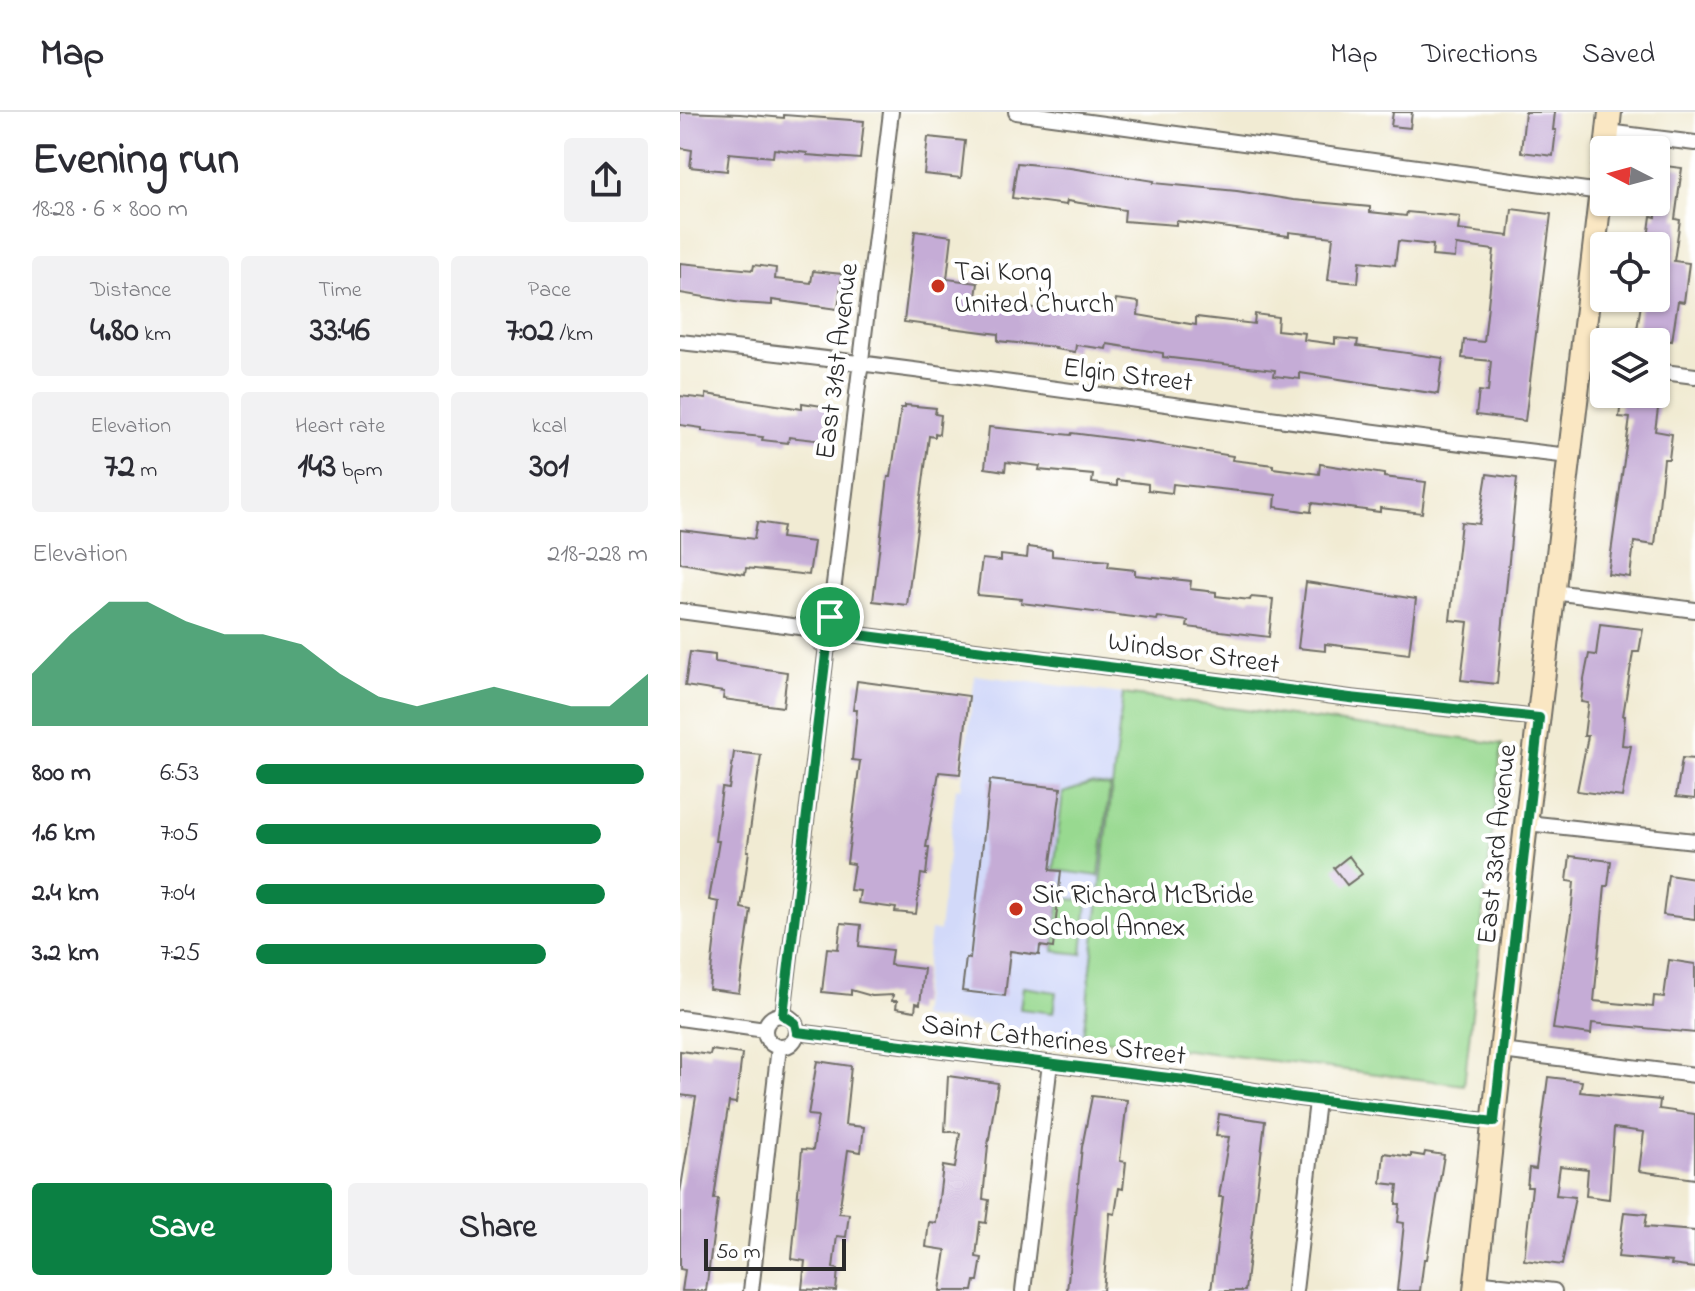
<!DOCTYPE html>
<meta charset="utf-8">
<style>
body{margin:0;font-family:"Indie Flower",sans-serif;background:#f2f2f3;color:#2b2b33;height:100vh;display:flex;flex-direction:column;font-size:30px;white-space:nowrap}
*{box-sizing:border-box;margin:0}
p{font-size:26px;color:#7c7c81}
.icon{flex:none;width:44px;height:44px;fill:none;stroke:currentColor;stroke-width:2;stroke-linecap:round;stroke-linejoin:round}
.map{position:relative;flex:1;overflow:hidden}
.drawer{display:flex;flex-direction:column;background:#fff;width:680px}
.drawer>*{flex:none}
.needle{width:52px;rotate:276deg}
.fabs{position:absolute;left:910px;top:24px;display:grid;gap:16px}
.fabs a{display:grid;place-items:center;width:80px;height:80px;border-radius:8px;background:#fff;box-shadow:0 2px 6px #0004;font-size:40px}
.scale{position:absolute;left:24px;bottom:20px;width:142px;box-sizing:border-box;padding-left:8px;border:4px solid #2b2b2b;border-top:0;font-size:22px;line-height:28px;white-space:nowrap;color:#2b2b2b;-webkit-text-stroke:6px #fff;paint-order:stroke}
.pin{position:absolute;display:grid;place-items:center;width:68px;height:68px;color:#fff;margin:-34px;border:4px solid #fff;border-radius:50%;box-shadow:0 2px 8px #0007}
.round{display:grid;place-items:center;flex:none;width:84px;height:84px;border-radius:8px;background:#f2f2f3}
.headline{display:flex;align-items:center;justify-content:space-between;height:136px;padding:0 32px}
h1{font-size:44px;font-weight:700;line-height:60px}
.figures{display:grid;grid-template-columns:repeat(3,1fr);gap:12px;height:136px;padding:8px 32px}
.figures div{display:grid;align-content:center;border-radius:8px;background:#f2f2f3;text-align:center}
.figures b{font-size:34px;font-weight:700}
.figures small{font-size:22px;font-weight:400}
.figures p{font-size:22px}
.chart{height:224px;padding:16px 32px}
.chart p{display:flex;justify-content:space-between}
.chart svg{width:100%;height:144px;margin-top:8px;fill:#0b8043;opacity:.7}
.action{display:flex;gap:16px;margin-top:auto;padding:16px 32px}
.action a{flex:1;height:92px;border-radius:8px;background:#0b8043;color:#fff;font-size:32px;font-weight:700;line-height:92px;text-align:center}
.action a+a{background:#f2f2f3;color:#2b2b33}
ul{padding:0 32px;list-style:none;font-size:26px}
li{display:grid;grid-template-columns:128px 96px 1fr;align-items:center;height:60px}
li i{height:20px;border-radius:10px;background:#0b8043}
header{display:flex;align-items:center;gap:48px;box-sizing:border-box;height:112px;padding:0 40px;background:#fff;border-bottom:2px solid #e1e1e2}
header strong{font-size:38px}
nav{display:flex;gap:44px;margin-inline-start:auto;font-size:28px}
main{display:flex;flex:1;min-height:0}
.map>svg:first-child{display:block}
</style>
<header>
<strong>Map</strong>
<nav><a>Map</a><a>Directions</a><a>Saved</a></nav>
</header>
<main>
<section class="drawer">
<div class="headline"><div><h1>Evening run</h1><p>18:28 · 6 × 800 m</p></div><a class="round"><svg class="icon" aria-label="share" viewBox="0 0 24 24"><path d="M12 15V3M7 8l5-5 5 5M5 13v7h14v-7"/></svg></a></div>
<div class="figures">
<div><p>Distance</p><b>4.80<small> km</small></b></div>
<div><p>Time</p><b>33:46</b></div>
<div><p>Pace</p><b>7:02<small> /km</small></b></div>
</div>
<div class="figures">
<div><p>Elevation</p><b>72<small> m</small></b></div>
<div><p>Heart rate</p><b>143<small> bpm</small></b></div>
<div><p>kcal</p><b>301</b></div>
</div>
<div class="chart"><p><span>Elevation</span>218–228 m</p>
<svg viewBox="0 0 160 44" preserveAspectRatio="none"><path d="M0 44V28L10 16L20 6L30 6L40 12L50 16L60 16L70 19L80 28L90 35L100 38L110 35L120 32L130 35L140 38L150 38L160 28V44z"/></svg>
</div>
<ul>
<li><b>800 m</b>6:53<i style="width:99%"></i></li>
<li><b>1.6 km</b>7:05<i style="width:88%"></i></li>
<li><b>2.4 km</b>7:04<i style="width:89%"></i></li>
<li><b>3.2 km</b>7:25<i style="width:74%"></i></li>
</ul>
<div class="action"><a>Save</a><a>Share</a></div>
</section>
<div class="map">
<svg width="1015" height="1179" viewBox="0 0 1015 1179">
<rect width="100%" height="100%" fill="#fff"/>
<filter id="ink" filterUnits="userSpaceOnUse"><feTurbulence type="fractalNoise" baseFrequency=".0125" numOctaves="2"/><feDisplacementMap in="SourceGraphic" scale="16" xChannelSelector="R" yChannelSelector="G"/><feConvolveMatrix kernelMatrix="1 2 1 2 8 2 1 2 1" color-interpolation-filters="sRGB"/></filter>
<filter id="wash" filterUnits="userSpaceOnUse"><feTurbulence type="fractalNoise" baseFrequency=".006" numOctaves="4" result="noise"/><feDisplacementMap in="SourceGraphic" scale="32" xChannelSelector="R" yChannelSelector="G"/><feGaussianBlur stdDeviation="1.8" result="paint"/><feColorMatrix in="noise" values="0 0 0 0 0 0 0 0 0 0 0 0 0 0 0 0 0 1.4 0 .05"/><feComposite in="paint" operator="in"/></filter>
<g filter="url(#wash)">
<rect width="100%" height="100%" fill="#f1ebd3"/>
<path fill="#d2d9f9" d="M295,563l148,19 -40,343 -163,-20 10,-87 9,1 17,-143 5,1z"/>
<path fill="#98d990" stroke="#62825e" stroke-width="2" d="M443,582l379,50 -38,341 -381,-48z
M410,672l20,2 -11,90 -45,-6 9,-77z
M380,786l27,3 -5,53 -28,-3z
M343,875l33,5 -3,21 -33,-4z"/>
<g id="blocks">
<path fill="#c5acd6" d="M0,0l60,2 44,4v-3l80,6 -4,38 -53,-4v-2l-33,-4 -1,8 -44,-4 -2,18 -37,-4 2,-17 -12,-2z
M713,0h19l-2,16 -19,-2z
M845,0h30l-2,18h3l-3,26 -32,-4z
M248,25l37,4 -4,37 -37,-4z
M337,51l53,5 84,13 -1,2 84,8 56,9 77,7v5l36,4 1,-4 53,5 -2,13 51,6 3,-27 39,5 -26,207 -49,-6 3,-24 9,1 3,-31 -29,-3 2,-18 20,2 10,-92 -38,-5 -1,13 -23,-2 1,-11 -35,-4 -3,24 -35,-4 -2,22 -30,-3 5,-43 -44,-5v4l-113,-15v4l-52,-4 1,-11 -58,-9 -1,4 -54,-7z
M977,53l25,3 -7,51 5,1 -6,41 15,2 -5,39 -6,-1 -6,40 -36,-5 6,-38h14v-52h-9l4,-30 5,1z
M235,119l37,5 -5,43 31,4 -3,20 85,7 1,-7 53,9 2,-13 23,3 -1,13 58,10v-8l58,7 1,-10 23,3 -1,13 28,3 -1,7 31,4v-6l23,2 -1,6 86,12 -5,36 -138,-21v6l-26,-3 1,-6 -112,-13v-4l-56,-9 -1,5 -30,-4 -1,7 -20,-3 1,-2 -58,-6v-7l-94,-12z
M0,151l73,7 1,-5 22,3 -1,11 36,4 2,-12 29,3 -4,35 -66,-9v5l-31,-2 -61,-10z
M26,282l96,15v-6l27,4 -5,34 -35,-4 -1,6 -26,-3 1,-3 -61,-6v-3l-22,-3v-29l26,3z
M942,282h38l-5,37 17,3 -3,25h-5l-9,86 -21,-3 -4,35 -22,-3 22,-156 -11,-1z
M225,293l31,3 -1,6 6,1 -2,19 -4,-1v4l-6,-1 -22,169 -34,-4 15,-124h3l10,-69h4z
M309,315l82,8 1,-2 78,10 83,13 -1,4 41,5v3l46,6 1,-10 64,10v3l42,5 -4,31 -42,-5v4l-68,-9 -1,9 -36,-5 1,-12 -103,-11 -1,9 -24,-3v-6l-31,-4v6l-25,-3 1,-8 -54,-5 1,-4 -34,-4 -1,9 -20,-3z
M807,362l30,4 -20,206 -36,-4 7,-58 -18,-2 11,-98 18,2z
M77,410l26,4 -2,12 33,4 -5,33 -63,-7 -1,6 -65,-11v-33l74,9z
M348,435l24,3v6l57,5 -1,6 27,3v5l56,6 -1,8 26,3v4l34,4 1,-3 22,2 -4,38 -82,-10 1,-6 -30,-4 -1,3 -136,-17 1,-4 -45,-4 5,-36 19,2v-6l26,3z
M626,470l110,17 -7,55 -84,-10v7l-27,-3z
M920,512l43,5 -4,23h-6l-10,64h2l-3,29 9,1 -9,51 -45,-6 11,-55h-4l4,-33 -7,-1 3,-23 5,-25 7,1z
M10,540l25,3v7l72,10 -4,35 -60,-8 1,-7 -39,-6z
M177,569l112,15 -9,78 -21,-2 -13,75h3l-3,28 -5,-1 -5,40 -21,-2 1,-4 -38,-5 2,-12 -10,-1 4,-26 -7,-1 13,-102 -8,-1 5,-50h-4z
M54,640l27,3 -14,96h2l-8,57 10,2 -12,83 -30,-4 10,-87 -10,-2 10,-59h-4l7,-53 7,1z
M1002,646l13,1v40l-19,-2z
M310,668l71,8 -11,82 11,1 -8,77 -13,-2 -1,9 -29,-4 -5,45 -43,-5 4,-33 4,1z
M669,744l13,18 -15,11 -13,-17z
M890,744l41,5 -3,25h-3l-11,115 59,6 1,-11 10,1 5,-37 26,4v69l-103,-10 -1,11 -38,-5 18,-114 3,-33 -7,-1z
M988,763l27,4v40l-32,-4z
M161,811l20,2 -2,21 33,4 -2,15 34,4 -4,35 -4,-1 -1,8 -19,-3 1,-7h-5l1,-6 -21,1 -21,-6v5l-29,-3 5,-44 11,1z
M31,938l31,4 -6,49 -7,-1 -11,68 -4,29h4l-12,92h-24l3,-21 -5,-1v-76l16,-96 -16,-2v-44l30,4z
M137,949l34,5 -6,59 19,2 -3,25 -13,-2 -9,63 10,1 -3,23 -9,-1 -4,32 5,1 -2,22 -34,-2 3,-28 -13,-2 10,-110 11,1 5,-34 -10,-1z
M268,964l50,7 -10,62 -5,54 6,1 -3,23 -6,-1 -4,35 6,1 -4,23h-3l-2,10h-33l6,-41 -20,-3 3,-25 7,1 7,-57 12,2 5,-35 -15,-2z
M868,965l34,4 -2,11 80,8 -1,9 36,5v65l-56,-8 5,-39 -30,-4 -5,71 -23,-3 2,-27 -28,-3 -4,29 19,2 -13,68 -38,-5 8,-73h-5l2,-19 7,1z
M412,984l35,4 -7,61 6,1 -3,27 -4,-1 -4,26 -5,-1 -7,78h-36l15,-144z
M539,1002l46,7 -20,170h-34l12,-94h-4l10,-60 -13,-1z
M745,1040l19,3 -17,104h-3l-4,32h-23l7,-68 -6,-1 2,-18h-4l2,-19 -17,-2 3,-30 27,4v-3l13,2z
M944,1100l23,2 -2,13 50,4v37l-24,-3 1,-3 -54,-5z"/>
</g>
</g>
<g filter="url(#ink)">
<use href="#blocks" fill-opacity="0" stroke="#706e66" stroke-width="2"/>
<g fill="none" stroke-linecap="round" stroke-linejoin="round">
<defs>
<path id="street" d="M336,0l585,80
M928,20l87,11
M0,230c297,32 592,80 889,114
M901,250l23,3
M976,259l39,5
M873,480l142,18
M0,499l134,18
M134 519a14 14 0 1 1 28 0a14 14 0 1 1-28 0Z
M150,505l61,-505
M163,521l507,65 189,20
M847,711l168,18
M103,903l44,-369
M85 919a16 16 0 1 1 32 0a16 16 0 1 1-32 0Z
M0,906l85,12
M117,920l388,48 114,18 195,24
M822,939l193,24
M796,1170l78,9
M71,1179l28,-244
M343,1179l27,-228
M615,1179l22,-190"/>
<path id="secondary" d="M926,38l4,-38
M795,1179l48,-441 81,-685"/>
</defs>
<use href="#street" stroke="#706e66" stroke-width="18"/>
<use href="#secondary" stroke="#706e66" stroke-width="26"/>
<use href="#street" stroke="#fff" stroke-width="14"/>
<use href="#secondary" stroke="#fae7c3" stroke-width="22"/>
</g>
</g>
<g fill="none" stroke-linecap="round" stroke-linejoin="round" filter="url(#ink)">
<defs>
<path id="route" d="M145,505h5l10,5 3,11 507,65 189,20 -45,404 -195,-24 -114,-18 -388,-48 -2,-9 -12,-8 44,-369 -10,-5c-6,-11 -3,-19 8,-24z"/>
</defs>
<use href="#route" stroke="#fff" stroke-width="16"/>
<use href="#route" stroke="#0b8043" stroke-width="10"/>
</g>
<g fill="#c8321e" stroke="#fff" stroke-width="3">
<circle cx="258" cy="174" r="8"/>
<circle cx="336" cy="797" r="8"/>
</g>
<g text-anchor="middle" stroke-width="8" stroke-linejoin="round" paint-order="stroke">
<g font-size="28" fill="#2b2b2b" stroke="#fff" text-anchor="start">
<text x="274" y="168">Tai Kong<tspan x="274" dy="32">United Church</tspan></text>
<text x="352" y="791">Sir Richard McBride<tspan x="352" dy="32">School Annex</tspan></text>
</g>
<g font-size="28" fill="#2b2b2b" stroke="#fff">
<text transform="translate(155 249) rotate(-83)" y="10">East 31st Avenue</text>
<text transform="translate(448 261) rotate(7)" y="10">Elgin Street</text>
<text transform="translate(514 539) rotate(8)" y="10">Windsor Street</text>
<text transform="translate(815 732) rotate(-84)" y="10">East 33rd Avenue</text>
<text transform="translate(374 926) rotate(7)" y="10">Saint Catherines Street</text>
</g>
</g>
</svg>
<div class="fabs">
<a><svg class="needle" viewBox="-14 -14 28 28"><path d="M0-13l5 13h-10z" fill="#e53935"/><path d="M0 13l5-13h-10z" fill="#7c7c81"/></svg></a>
<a><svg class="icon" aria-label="locate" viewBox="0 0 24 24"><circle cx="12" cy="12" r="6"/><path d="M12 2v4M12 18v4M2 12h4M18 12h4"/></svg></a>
<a><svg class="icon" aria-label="layers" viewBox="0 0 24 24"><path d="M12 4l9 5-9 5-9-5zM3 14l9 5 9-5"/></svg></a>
</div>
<div class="scale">50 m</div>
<div class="pin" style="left:150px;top:505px;background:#1e9e55"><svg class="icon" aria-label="arrive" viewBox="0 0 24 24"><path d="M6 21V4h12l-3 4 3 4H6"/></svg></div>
</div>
</main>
